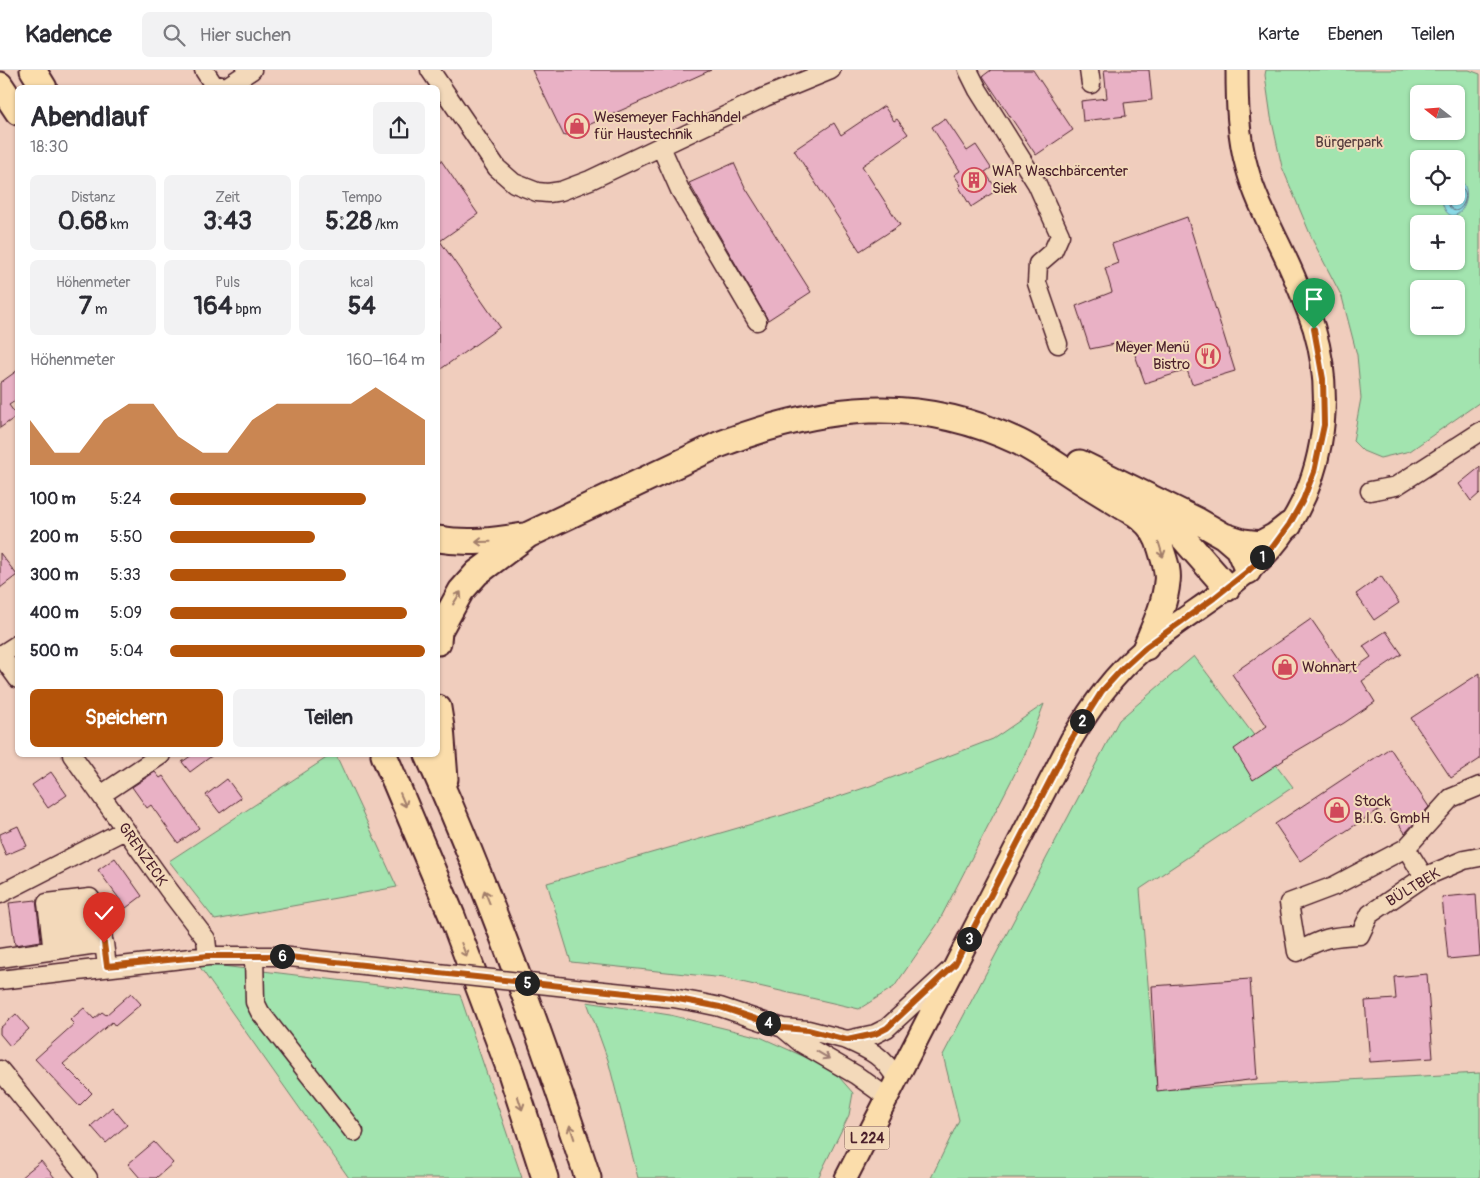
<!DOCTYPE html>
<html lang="de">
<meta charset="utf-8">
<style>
body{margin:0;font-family:Pangolin,sans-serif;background:#f2f2f3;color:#2b2b33;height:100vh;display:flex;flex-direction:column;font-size:19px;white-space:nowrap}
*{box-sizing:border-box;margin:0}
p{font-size:16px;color:#7c7c81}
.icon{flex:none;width:28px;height:28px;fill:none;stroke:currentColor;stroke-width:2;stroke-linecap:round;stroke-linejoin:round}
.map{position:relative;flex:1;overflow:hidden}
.side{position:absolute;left:15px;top:15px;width:425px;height:672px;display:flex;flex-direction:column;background:#fff;border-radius:8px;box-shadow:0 1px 4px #0004}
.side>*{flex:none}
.needle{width:32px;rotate:287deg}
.fabs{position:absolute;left:1410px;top:15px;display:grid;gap:10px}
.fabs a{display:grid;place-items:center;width:55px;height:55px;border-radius:8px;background:#fff;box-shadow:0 1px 4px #0004;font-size:25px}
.pin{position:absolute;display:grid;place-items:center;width:42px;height:42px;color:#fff;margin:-51px -21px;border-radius:50% 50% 50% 0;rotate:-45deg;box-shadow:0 0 5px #0007}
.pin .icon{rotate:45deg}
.km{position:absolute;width:25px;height:25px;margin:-12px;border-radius:50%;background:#222;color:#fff;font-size:14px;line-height:25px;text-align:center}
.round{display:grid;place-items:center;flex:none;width:52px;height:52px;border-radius:8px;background:#f2f2f3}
.head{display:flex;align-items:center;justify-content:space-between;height:85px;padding:0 15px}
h1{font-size:28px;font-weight:700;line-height:38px}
.stats{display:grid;grid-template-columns:repeat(3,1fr);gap:8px;height:85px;padding:5px 15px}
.stats div{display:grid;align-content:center;border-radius:8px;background:#f2f2f3;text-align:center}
.stats b{font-size:25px;font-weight:700}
.stats small{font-size:14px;font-weight:400}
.stats p{font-size:14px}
.chart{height:140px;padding:10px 15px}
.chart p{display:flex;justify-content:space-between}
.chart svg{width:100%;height:90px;margin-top:5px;fill:#b45309;opacity:.7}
.primary-button{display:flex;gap:10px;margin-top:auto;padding:10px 15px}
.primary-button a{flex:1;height:58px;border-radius:8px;background:#b45309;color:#fff;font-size:20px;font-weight:700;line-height:58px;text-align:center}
.primary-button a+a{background:#f2f2f3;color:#2b2b33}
ul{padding:0 15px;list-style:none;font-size:16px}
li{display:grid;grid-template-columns:80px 60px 1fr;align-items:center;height:38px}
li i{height:12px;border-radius:6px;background:#b45309}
header{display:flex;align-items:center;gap:30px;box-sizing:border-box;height:70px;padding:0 25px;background:#fff;border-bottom:1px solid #e1e1e2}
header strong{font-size:24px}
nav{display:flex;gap:28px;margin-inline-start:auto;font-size:18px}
.search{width:350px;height:45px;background:#f2f2f3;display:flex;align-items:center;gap:12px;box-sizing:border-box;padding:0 18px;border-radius:8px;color:#7c7c81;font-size:19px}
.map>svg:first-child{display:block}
</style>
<header>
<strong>Kadence</strong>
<div class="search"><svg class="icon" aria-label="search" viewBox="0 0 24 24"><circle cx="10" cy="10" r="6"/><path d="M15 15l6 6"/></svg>Hier suchen</div>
<nav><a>Karte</a><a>Ebenen</a><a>Teilen</a></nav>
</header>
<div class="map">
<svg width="1480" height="1108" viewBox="0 0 1480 1108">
<rect width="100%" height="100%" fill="#f0cdbd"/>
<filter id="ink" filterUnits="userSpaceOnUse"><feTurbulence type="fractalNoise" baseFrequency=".02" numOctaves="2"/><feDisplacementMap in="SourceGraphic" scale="10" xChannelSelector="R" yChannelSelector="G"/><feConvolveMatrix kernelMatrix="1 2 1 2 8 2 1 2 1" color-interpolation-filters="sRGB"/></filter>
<g filter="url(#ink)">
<path fill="#a2e4af" stroke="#76826d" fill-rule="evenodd" d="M1266,0h203l11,4v328l-70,49 -30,7 -17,-7 -10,-10 8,-43 -4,-43 -15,-58 -29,-56 -31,-74 -11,-50 -6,-42zM1419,24h37v37h-37zM1419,89h37v37h-37zM1419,154h37v37h-37zM1419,219h37v37h-37z
M1194,586l99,131 -153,102 17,201 323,-17v105h-549l28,-58 -16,-65 176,-335z
M1044,634l-18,48 -89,173 -43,62 -35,22 -135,-31 -153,-16 -24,-79 236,-68 87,-29 123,-47z
M331,685h5l61,132 -182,33 -46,-59z
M197,893l263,32 62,183h-173z
M587,932l83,13 90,22 72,32 21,24 -4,22 -31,63h-180l-30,-118z"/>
<path fill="#8bdbe7" stroke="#71909c" d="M1460,110c20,15 -11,61 -19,17l15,-1v-15z"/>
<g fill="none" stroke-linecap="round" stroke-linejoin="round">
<path stroke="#646a76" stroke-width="1" d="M1446,126c7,38 34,-9 10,-10"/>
</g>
<path fill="#e9b1c5" stroke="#4a1f2b" d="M532,0h179l-147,66z
M991,0h42l40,60 -37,25 -51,-76 -2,-3z
M1104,0h45l3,30 -28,3 2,13 -43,5 -2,-20 26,-3z
M884,36l10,15 3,-2 11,15 -46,32 38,59 -40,26 -66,-101 40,-27 7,12z
M945,48l22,33 9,-6 15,23 -6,4 12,18 -26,17 -12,-20 2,-2 -7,-10 6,-4 -28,-44z
M438,86l40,58 -38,27 60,86 -62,44z
M734,93l11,24 66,105 -43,28 -79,-137z
M1187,147l48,154 -43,13 -5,-14 -42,13 -15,-42 -40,8 -14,-43 36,-14 -7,-24 13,-5 -6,-19z
M18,300v29l-9,6 8,11 -17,12v-45z
M1480,397v26l-9,8 -12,-17z
M0,483l17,22 -17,13z
M1381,506l18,27 -25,17 -18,-26z
M1311,549l37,54 23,-16 -8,-11 23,-15 16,23 -40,27 13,21 -31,21 -61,36 1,1 -31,20 -19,-31 33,-23 -35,-52z
M1480,603v86l-29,19 -40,-60z
M1390,678l39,59 -24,26 -19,-28 -86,56 -25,-37z
M192,685h21l-23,17 -8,-10z
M51,702l16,23 -19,13 -16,-23z
M155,702l5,6 3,-2 36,52 -21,15 -27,-38 -4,3 -15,-21z
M227,709l14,19 -21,15 -14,-18z
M18,756l9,20 -21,9 -6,-14v-7z
M115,788l27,38 -16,12 -28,-38z
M1476,824l4,62 -32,3 -6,-62z
M36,830l5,41 -26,4 -6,-42z
M1427,904l6,84 -63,4 -5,-61 31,-2 -2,-22z
M1250,909l7,100 -100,12 -5,-105z
M131,923l10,11 -26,22 -3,-4 -49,42 29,29 -13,13 -44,-47 39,-35 -4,-4 14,-12 10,11 8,-7 4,3z
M16,944l13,15 -19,17 -10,-12v-6z
M112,1037l15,18 -21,18 -15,-17z
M154,1072l19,21 -17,15h-16l-12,-14z
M41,1091l14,17h-35z"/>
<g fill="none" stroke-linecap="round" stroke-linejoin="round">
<defs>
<path id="minor" d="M204,0l9,14 13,3 26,-17
M430,0l67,98 17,15 23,9 11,1 13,-2 29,-11 175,-83 66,-27
M968,0l10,20 59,94 23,51 -7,16 -15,13 -1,19 21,61
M1089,0l2,14
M661,77l19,43 77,131
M1370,421l26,-5 84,-54
M0,584l18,25
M1,585l17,-11
M72,685l96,134 38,50 2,17
M101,725l60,-40
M1406,778l45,-50 29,-12
M1424,807l-18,-29 -72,38 -45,17 8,49c26,-14 33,-16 63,-17l10,-21 54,-37 40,-17 16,-3
M0,824l125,-64
M49,848l-2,-15 43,-5 9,13
M51,865l-2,-17 50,-7 3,18
M52,876l-1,-11 51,-6 1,11
M254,885l1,47 5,10 94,120
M0,888l104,-15 3,23
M0,910l208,-24h72l121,13
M594,920l79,8 28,5 19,4 63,21 25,2 39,10 28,-6 12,-6 63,-58
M783,958l18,15 55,32 32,23
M847,970c23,10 38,17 50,40
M0,1000l88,108"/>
<path id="major" d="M846,1108l225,-438c21,-35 43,-66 74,-92 41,-35 91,-59 127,-100 51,-58 64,-146 42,-220 -5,-15 -11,-30 -17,-44 -15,-39 -39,-75 -50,-116 -9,-31 -10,-66 -10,-98"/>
<path id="highway" d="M33,0l11,18
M0,15l18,27
M1080,393l118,58 26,15 19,6 17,2 15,-8 14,-11
M1149,438l30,25 48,55
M1224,466l14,12 10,23
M438,469c29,5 56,2 85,-3
M438,572l1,-11 22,-40 16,-18 51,-38 190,-90c103,-40 199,-52 301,-3 22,11 43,27 64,40 13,8 26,16 39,24 6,4 14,7 19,12 10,8 17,20 20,31 3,11 8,22 6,33 -2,23 -13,45 -21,65
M438,638l3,19 4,52
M384,685l68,161 59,157 34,105
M428,685c62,138 113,280 160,423"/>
</defs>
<use href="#minor" stroke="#4a1f2b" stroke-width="21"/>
<use href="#major" stroke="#4a1f2b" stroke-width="25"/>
<use href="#highway" stroke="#4a1f2b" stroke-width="29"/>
<use href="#minor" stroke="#f3d9ba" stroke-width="18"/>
<use href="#major" stroke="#fbddab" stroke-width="21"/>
<use href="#highway" stroke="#fbddab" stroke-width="25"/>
<defs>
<path id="minor-bridge" d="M401,899l193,21"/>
</defs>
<use href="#minor-bridge" stroke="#4a1f2b" stroke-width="21" stroke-linecap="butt"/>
<use href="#minor-bridge" stroke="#f3d9ba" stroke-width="18"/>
</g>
<defs><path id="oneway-shaft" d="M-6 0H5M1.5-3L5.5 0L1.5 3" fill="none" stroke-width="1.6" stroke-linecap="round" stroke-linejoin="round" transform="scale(1.25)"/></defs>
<g stroke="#a27e6b">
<use href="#oneway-shaft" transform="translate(483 472) rotate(179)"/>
<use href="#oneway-shaft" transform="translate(1161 480) rotate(73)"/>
<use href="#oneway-shaft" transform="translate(457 528) rotate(-58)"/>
<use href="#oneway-shaft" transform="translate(403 730) rotate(67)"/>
<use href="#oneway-shaft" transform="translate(487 827) rotate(-112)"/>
<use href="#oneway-shaft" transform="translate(464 880) rotate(69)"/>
<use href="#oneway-shaft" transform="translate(520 1033) rotate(72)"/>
<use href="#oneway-shaft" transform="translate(572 1062) rotate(-108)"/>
</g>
<use stroke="#9e7c72" href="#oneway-shaft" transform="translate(823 985) rotate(31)"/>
</g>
<g fill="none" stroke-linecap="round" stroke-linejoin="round" filter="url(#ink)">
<defs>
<path id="route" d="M104,873l3,23 101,-10h72l393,42 47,9 63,21 25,2 39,10 28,-6 12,-6 68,-64 116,-224 31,-49 21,-23 23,-21 68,-49 34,-27 24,-23 17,-23 14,-25 11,-28 10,-47 -1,-46 -9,-50"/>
</defs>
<use href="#route" stroke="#fff" stroke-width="10"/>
<use href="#route" stroke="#b45309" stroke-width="6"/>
</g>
<defs>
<symbol id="shop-ring" viewBox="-11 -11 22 22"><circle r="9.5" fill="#f3d9ba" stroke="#d1495b" stroke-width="1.5"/><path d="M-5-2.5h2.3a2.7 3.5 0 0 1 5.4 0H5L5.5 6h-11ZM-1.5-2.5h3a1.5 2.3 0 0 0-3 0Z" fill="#d1495b"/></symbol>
<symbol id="building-ring" viewBox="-11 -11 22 22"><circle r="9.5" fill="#f3d9ba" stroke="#d1495b" stroke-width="1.5"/><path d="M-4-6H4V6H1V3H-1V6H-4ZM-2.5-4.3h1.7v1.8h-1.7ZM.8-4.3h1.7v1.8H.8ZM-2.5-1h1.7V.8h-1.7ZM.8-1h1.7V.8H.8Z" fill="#d1495b"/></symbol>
<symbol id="restaurant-ring" viewBox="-11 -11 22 22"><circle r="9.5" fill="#f3d9ba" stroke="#d1495b" stroke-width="1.5"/><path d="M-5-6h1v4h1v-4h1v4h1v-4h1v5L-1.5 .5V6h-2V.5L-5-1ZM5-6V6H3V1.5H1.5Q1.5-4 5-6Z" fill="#d1495b"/></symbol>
</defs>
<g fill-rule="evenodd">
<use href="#shop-ring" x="563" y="42" width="28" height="28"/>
<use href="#building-ring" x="960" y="96" width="28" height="28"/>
<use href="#restaurant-ring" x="1194" y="272" width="28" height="28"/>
<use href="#shop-ring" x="1271" y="583" width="28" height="28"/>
<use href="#shop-ring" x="1323" y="726" width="28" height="28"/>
</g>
<g text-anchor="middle" stroke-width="4" stroke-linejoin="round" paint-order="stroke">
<rect fill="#f3d9ba" stroke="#7d5756" stroke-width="1" x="844.5" y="1056.5" width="45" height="23" rx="4"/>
<g font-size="14" font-weight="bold" fill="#4a1f2b">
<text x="867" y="1073">L 224</text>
</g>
<g font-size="15" fill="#4a1f2b" stroke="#f3d9ba" text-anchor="start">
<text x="594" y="52">Wesemeyer Fachhandel<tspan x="594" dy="17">für Haustechnik</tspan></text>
<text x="992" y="106">WAP Waschbärcenter<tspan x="992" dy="17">Siek</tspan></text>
<text x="1190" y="282" text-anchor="end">Meyer Menü<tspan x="1190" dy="17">Bistro</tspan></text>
<text x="1302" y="602">Wohnart</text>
<text x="1354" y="736">Stock<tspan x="1354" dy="17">B.I.G. GmbH</tspan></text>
</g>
<g font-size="15" fill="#573d3f" stroke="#f3d9ba">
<text x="1349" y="77">Bürgerpark</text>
</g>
<g font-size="15" fill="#4a1f2b" stroke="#f3d9ba">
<text transform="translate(143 784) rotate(55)" y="5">GRENZECK</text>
<text transform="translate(1413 817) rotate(-31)" y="5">BÜLTBEK</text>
</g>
</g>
</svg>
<div class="fabs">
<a><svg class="needle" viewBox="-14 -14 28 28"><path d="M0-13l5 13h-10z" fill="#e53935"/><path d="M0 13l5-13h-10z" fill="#7c7c81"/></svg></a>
<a><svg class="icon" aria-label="locate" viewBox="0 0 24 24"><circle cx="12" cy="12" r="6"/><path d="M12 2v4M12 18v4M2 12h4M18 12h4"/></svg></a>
<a>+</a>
<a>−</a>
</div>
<div class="pin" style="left:1314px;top:259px;background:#1e9e55"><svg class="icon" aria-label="arrive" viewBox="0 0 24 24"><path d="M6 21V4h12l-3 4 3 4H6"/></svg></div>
<div class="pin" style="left:104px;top:873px;background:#d93025"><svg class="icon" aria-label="check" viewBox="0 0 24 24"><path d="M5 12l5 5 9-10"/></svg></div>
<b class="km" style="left:1262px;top:487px">1</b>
<b class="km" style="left:1082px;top:651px">2</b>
<b class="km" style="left:969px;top:869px">3</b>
<b class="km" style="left:768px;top:953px">4</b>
<b class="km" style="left:527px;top:913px">5</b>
<b class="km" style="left:282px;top:886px">6</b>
<section class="side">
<div class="head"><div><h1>Abendlauf</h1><p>18:30</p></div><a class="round"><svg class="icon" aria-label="share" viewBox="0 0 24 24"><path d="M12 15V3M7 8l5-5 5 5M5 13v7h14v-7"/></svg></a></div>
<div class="stats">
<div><p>Distanz</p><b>0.68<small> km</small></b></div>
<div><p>Zeit</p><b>3:43</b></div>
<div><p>Tempo</p><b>5:28<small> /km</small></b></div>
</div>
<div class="stats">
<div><p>Höhenmeter</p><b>7<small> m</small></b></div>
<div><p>Puls</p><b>164<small> bpm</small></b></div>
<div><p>kcal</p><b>54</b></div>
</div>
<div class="chart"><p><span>Höhenmeter</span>160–164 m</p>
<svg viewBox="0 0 160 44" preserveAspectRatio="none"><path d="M0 44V22L10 38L20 38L30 22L40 14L50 14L60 30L70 38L80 38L90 22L100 14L110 14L120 14L130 14L140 6L150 14L160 22V44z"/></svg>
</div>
<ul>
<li><b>100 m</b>5:24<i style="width:77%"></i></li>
<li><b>200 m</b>5:50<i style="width:57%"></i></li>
<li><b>300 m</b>5:33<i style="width:69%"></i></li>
<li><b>400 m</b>5:09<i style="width:93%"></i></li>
<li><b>500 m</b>5:04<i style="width:100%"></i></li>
</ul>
<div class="primary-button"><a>Speichern</a><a>Teilen</a></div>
</section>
</div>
